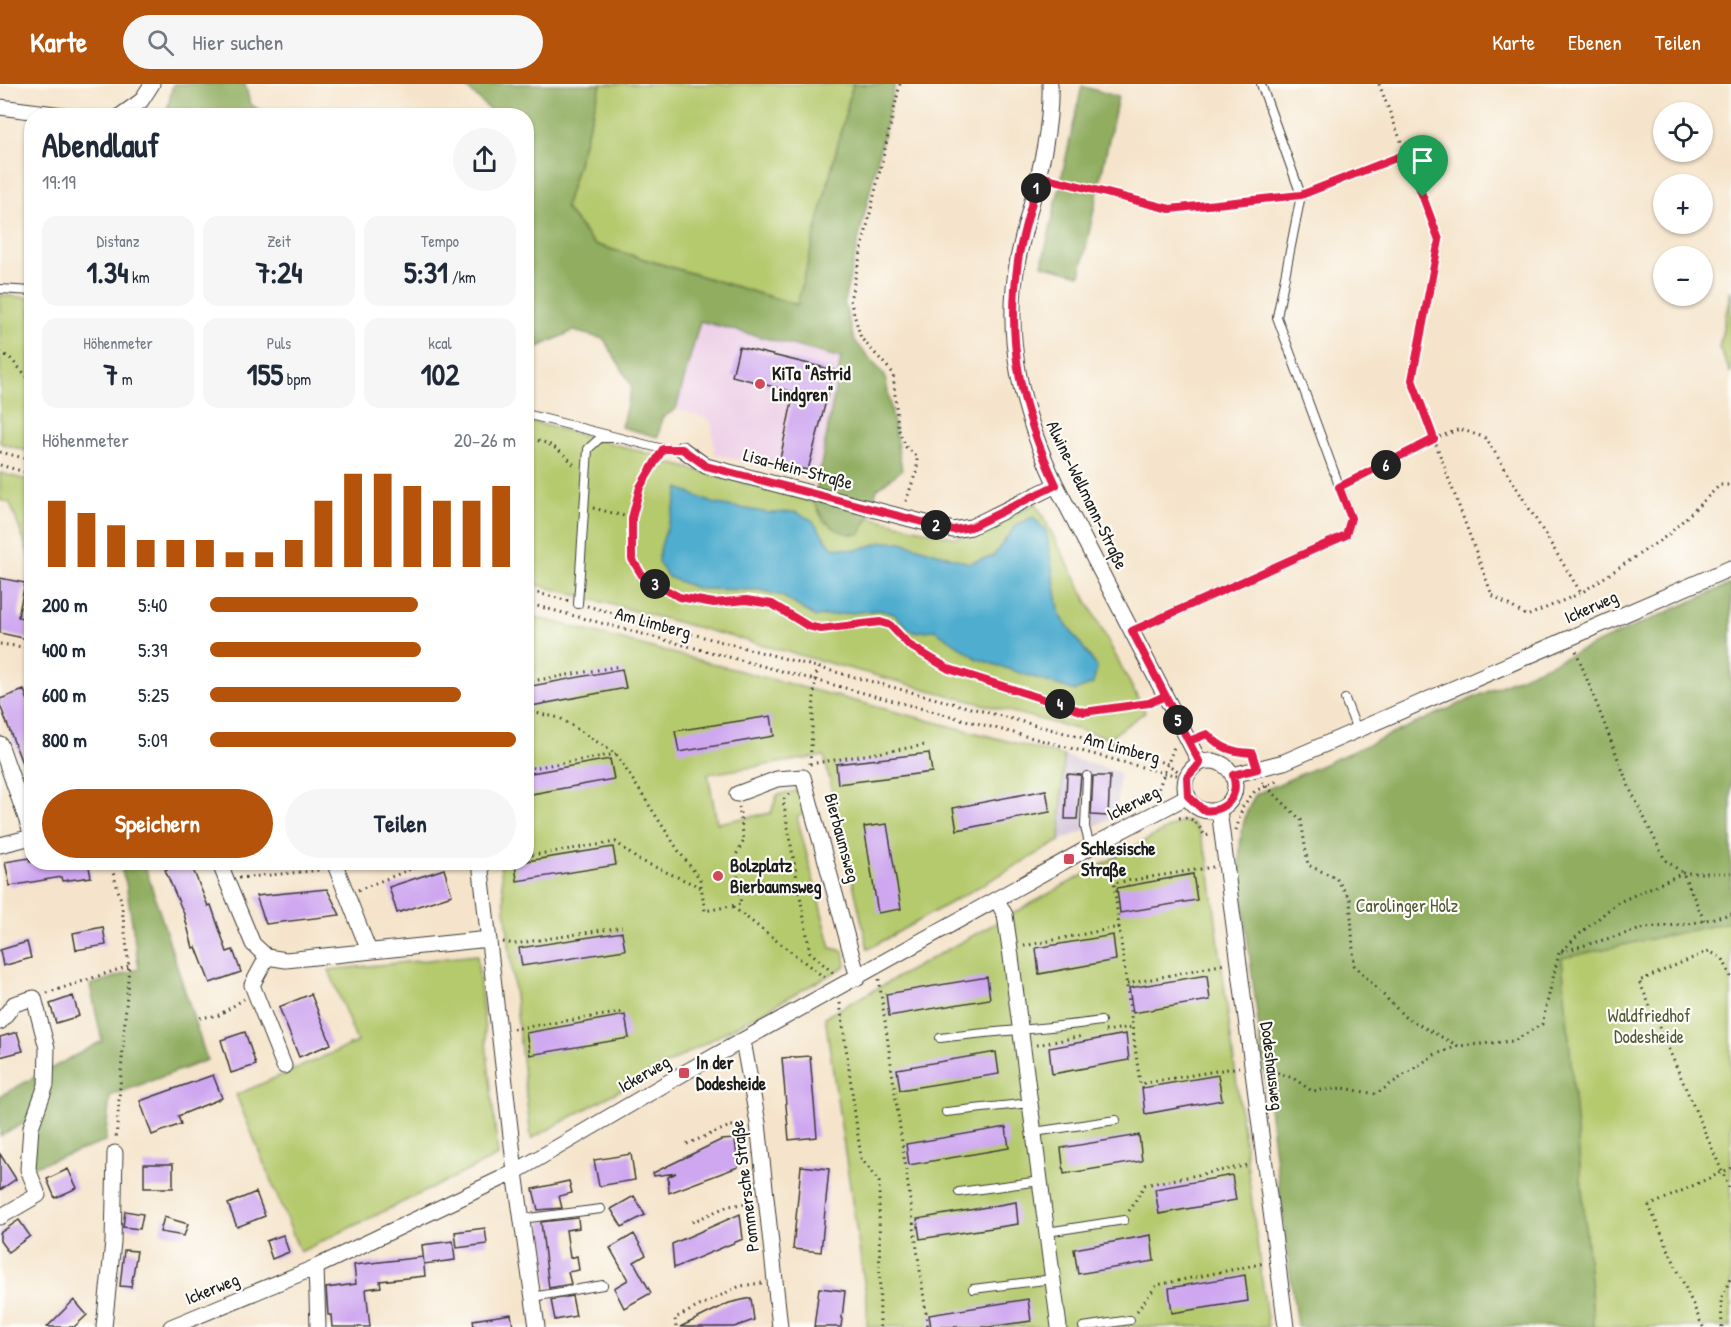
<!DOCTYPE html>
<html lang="de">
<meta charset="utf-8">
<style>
body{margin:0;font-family:"Patrick Hand",sans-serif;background:#f6f6f7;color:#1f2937;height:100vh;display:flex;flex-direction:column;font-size:22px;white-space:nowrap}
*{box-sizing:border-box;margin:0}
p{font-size:20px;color:#747a83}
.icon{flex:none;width:33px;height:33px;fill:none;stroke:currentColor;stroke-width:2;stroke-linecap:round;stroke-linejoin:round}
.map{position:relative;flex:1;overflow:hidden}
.drawer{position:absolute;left:24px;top:24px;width:510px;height:762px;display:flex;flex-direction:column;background:#fff;border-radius:24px;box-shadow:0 2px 4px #0004}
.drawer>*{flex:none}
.buttons{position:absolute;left:1653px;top:18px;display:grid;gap:12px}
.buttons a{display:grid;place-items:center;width:60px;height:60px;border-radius:50%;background:#fff;box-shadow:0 2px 4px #0004;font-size:30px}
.pin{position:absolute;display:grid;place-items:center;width:51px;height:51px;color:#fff;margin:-62px -26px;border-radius:50% 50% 50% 0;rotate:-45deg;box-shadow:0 0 6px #0007}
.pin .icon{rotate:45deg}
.km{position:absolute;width:30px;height:30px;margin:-15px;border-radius:50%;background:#222;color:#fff;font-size:16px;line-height:30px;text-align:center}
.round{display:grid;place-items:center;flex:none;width:63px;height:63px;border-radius:32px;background:#f6f6f7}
.summary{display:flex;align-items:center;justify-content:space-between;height:102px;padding:0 18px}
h1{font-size:33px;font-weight:700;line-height:45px}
.metrics{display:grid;grid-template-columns:repeat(3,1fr);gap:9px;height:102px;padding:6px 18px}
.metrics div{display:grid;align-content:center;border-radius:15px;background:#f6f6f7;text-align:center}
.metrics b{font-size:30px;font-weight:700}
.metrics small{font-size:16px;font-weight:400}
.metrics p{font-size:16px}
.chart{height:168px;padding:12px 18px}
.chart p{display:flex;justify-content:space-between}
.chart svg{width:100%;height:108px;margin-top:6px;stroke:#b45309;stroke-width:6}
.primary-button{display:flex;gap:12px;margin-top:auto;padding:12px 18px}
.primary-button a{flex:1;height:69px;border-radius:36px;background:#b45309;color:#fff;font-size:24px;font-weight:700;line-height:69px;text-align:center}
.primary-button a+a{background:#f6f6f7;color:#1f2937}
ul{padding:0 18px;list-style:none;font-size:20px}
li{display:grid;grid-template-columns:96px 72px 1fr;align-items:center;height:45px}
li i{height:15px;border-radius:8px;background:#b45309}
header{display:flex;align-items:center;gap:36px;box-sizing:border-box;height:84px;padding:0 30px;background:#b45309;color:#fff}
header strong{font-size:28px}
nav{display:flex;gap:33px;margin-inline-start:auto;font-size:21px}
.search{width:420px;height:54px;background:#f6f6f7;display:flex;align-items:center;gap:15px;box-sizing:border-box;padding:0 21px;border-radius:33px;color:#747a83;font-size:22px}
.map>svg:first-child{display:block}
</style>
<header>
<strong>Karte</strong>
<div class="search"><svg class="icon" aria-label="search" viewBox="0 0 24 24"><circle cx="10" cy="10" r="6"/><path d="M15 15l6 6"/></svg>Hier suchen</div>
<nav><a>Karte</a><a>Ebenen</a><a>Teilen</a></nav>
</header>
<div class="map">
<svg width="1731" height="1243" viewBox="0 0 1731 1243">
<rect width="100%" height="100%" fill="#fdfcf7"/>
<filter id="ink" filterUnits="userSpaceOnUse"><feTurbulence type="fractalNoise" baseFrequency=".0167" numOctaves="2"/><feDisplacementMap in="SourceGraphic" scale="12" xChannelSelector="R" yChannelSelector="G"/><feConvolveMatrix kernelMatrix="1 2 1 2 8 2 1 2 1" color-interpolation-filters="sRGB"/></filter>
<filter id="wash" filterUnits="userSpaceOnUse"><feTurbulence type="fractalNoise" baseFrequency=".008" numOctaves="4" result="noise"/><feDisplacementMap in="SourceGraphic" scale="24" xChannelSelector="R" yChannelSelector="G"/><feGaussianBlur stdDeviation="1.35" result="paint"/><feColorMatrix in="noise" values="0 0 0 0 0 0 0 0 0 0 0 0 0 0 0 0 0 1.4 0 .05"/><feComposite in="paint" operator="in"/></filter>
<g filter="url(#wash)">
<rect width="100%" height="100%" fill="#f5e4cb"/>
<path fill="#eed0e8" d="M700,237l141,37 -25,122 -101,-26 -4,-34 -35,-11z"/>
<path fill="#ccbed4" d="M1064,672l55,16 -2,44 -57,25z"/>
<path fill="#b5c96d" stroke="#687244" stroke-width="1.5" d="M601,0h252l-55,221 -204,-61 -29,-36z
M1731,206v84l-12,-26z
M0,211l31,3v154l-31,-9z
M526,336l127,35 13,7 148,40 10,20 36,12 9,-17 87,21 19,-4 61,-31 109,209 -36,26 -582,-156z
M0,389l31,8v79l-21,-57 -10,-3z
M527,531l537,141 -4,85 -192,108 -44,-193 -116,18 9,49 54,-10 6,-18 24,-5 6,21 -10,6 34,131 13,3 2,15 -315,173 -31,-276 26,-1z
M1181,737l11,2 7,9 9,27 60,468h-401v-25l-42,-285z
M1728,838h3v405h-137l-33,-369z
M477,871l21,201 -198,96 -64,-157 121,-53 -28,-72z"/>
<path fill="#90ad60" stroke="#56643e" stroke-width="1.5" d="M173,0h72l5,20 17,11h-101z
M463,0h138l-36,124 29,36 203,61 56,-221h42l-51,218 10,38 31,36 17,94 -25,19 -8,28 -9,17c-24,2 -36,-12 -46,-32l27,-144 -141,-37 -24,88 -14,9 -4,19 -37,-10 11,-41 -28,-47 -31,-8 -46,21 -1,-236 -31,-1z
M1082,2l36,11 -38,178 -38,-10z
M1731,500v338l-169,36 32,369h-297l-57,-447c-1,-31 -1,-60 16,-86z
M119,779h25l63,197 -97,36 -5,46 -76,26 3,-49 -32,17v-40l102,-55 -12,-56 49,-16 -13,-86z"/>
<path fill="#50adcf" stroke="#366476" stroke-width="1.5" d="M679,404l33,15 57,10 27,-1 16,8 20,27 24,3 27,-8h19l67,21 24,-7 23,-31 17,-8 13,14 14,84 37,52 -4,17 -18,7 -97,-32 -43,-29 -22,2 -19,-18 -15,-4 -64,7 -33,-21 -22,-6 -62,-1 -30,-12 -10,-15c3,-28 16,-45 21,-74z"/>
<g id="blocks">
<path fill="#cfa7f0" d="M739,263l95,23 -26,100 -29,-6 15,-72 -62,-16z
M0,494l25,5 -7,34 14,3v20l-32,-7z
M622,585l4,19 -100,19v-20z
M24,606l8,21 -2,73 -30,-79v-6z
M771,632l3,20 -95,16 -4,-21z
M929,669l3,19 -94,12 -2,-20z
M610,675l4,20 -88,16v-21z
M1067,690l14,1 -4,44h-12z
M1093,692h17l-2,40 -17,-1z
M1046,706l4,22 -93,18 -4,-22z
M887,740l14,85 -23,4 -14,-86z
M613,763l3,18 -99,16 -2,-18z
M29,774l1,4h58l3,15 -29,4 -1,-4 -51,9 -5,-24z
M183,778h7l18,44 3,-1 16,47 6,-2 8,22 -31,11 -14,-36 -3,1 -9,-34 -19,-44z
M444,785l8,26 -55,18 -8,-26z
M1193,790l4,26 -77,13 -3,-25z
M327,805l13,26 -74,9 -10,-28z
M103,843l3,18 -30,5 -3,-17z
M622,848l3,18 -103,16 -3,-18z
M1113,851l3,25 -77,14 -3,-26z
M27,858l4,16 -28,8 -3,-16z
M1207,891l3,25 -77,13 -4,-25z
M987,893l3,22 -101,17 -3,-22z
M311,910l20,50 -32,13 -20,-50z
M73,912l6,20 -23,7 -6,-19z
M625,931l4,23 -99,17 -4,-22z
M17,948l6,19 -23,6v-20z
M245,948l11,33 -25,8 -10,-33z
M1126,950l3,26 -77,14 -3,-26z
M996,968l3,22 -99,16 -3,-21z
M810,972l7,81 -28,3 -7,-82z
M213,991l9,23 -44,18 3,8 -29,11 -12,-34z
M1218,991l4,25 -77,14 -3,-26z
M1006,1043l3,21 -100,17 -3,-21z
M1139,1051l3,26 -78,13 -3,-26z
M735,1055l3,28 -69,26 -1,-16 8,-4 -22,3 -1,-3 68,-33z
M0,1070l16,25 -16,11z
M631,1070l4,26 -36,6 -5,-26z
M144,1080h29v24h-29z
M801,1082l28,3 -8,83 -28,-3z
M68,1085l9,19 -22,10 -8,-19z
M1232,1091l4,25 -77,14 -4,-25z
M569,1097l3,12 -13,3 3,12 -24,2 -5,-21z
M256,1108l9,24 -28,11 -9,-23z
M634,1112l11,19 -23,12 -11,-18z
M1016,1118l2,22 -98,15 -3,-20z
M125,1127l18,3 -3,15 -17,-2z
M740,1130l3,25 -69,29 -2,-24z
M164,1133l24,7 -4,12 -24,-4z
M578,1134l1,10 -13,2 4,28 7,-2 2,14 -11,2 3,12 -22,4 -8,-66z
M19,1136l11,16 -22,16 -8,-11v-8z
M485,1144l2,16 -30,4 -2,-16z
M634,1150l12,21 -12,7 17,31 -27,15 -10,-20 14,-8 -18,-32z
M283,1151l6,17 -17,7 -6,-18z
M1151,1151l3,26 -76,13 -4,-25z
M453,1157l2,19 -31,4 -2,-19z
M124,1166l13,1 -6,36 -11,-1z
M423,1173l2,19 -45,5 1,6 -15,2 4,38h-38l-1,-12h-3l-2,-27 30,-4 -2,-19z
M1245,1191l3,26 -76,12 -3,-25z
M819,1204l26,3 -4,36h-27z
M572,1212l4,20 -21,4 -4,-20z
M751,1214l3,22 -20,7h-54l49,-24z
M1028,1215l3,22 -42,6h-58l-2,-12z
M74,1216l13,15 -13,12h-27z
M511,1230l2,13h-39l-1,-7z"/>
</g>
</g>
<g filter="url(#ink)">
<use href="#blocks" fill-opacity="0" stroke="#3d3a36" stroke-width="1.5"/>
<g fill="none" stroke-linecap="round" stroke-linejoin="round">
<defs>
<path id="service" d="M0,205l32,2
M526,330l137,35h19
M578,520l10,-155 12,-11h15
M1132,547l214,-96 5,-17 -74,-201 24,-122 -40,-111
M1345,615l12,31
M1087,692l-2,51 5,20
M940,954c54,-7 107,-9 161,-17
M946,1028l84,-9
M1034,1048l82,-12
M959,1108l81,-11
M521,1135l80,-10
M1047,1148l77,-12
M973,1205l80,-10
M532,1213l71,-12
M1083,1243l47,-7"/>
<path id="minor" d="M1050,0c2,61 -20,116 -32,175 -15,79 4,154 38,226l144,278
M0,23l70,9
M120,32l21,-15 11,-17
M682,365l24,17 247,64 18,-3 85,-42
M0,660l32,91
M1185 702a25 25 0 1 1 50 0a25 25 0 1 1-50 0Z
M1233,691l51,-13 447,-194
M737,710l40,-15 26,-2 55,201
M1219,726l67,517
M0,761l32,-8
M219,778l34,82 14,13 19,3 203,-21
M334,778l35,89
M480,778l35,310 22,155
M997,816l8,15 5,34 49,378
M267,873l-15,28 32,81
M0,938l14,-18 20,-6 13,50 -1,37 -15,42 -3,42 10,26 -38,22
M743,957l15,82 22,204
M316,1183l2,60
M104,1243l9,-85 2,-89
M171,1243l145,-60 199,-95 169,-99 406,-226 98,-51"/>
</defs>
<use href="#service" stroke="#3d3a36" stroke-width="10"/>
<use href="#minor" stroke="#3d3a36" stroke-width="17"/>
<path stroke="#3d3a36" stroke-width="3" stroke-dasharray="1.5 4.5" stroke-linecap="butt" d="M900,0l-50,216 11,38 32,35 5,55 8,19 11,10v12l-12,35
M1379,0l60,156 -27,140 80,215 35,21 54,-23 87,-58 52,-50h11
M1051,95l119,30 122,-13
M1310,107l96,-37
M0,268l10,6 22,24
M526,355c21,0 37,13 50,28
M0,368l32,8
M659,373l-19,30 -8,31v41l11,18 36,20 35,6 32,-3 26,4 36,22 13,3 59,-7 10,3 19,20 40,24 135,43 68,-11
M0,381l32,9
M1348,398l86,-43 26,-10 26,9 95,155
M593,424l39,10
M526,506l43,11
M526,519l638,170 19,3
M587,522l538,143 42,15 20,13
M0,560l32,4
M1576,567l53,136 36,73 18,13 21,47
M526,598l94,-16
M526,627l34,7 56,36 64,99 20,26 5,32 36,-7 -6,-47 9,-17 -5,-33
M1202,651l5,-1c14,14 24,18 45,19l1,3
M810,680l5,-84 3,-12
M810,680l116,-19
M526,685l90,-15
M1262,698l39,38 7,45 28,13 14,21 4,66 51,52 53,29
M789,710l-6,6 27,152 23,21
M1160,710l-2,-4 16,-43 3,-1
M1179,734c15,-2 19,7 26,18l4,-1
M1236,746l7,-24 12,-15 24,-11
M526,772l90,-14 21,17 65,29
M110,778l11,38 8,66 -13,174
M239,794l83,-8
M358,806l71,-28
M733,823l92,71
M1119,843l21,157 99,-17
M503,858l11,2 108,-17
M1024,862l95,-19 -5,-44 99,-16
M1561,868l84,-24 44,-4 42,-10
M1731,893l-8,-18 -14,-8 -70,30 92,211
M879,895l49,348
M1127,900l98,-20
M47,909l82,-27
M840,919l21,155 18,24 1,145
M200,934l19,-3 25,-16
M513,945l111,-17
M1105,947l27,-4
M1037,961l46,-9
M1266,985l27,9 19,13 31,-3 33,6 58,-39 24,-9 56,-5 28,-17 17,-71 23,-21 35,-29 66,-30h48
M687,1060l43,-18 14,-1
M1129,1127l16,-26 105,-20
M692,1138l36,-16 24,-3
M1137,1227l20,-26 108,-22
M676,1243l-1,-9 65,-32 22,-3
M1703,1243l-54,-121 82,-38
M1722,1243l-1,-28 10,-22"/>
<use href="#service" stroke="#fff" stroke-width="8"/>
<use href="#minor" stroke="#fff" stroke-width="15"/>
</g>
</g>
<g fill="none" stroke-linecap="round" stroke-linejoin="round" filter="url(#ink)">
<defs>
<path id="route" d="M1423,113l-17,-43 -105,41 -131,14 -131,-33c-7,28 -17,57 -21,85 -12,83 3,149 38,224l-85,42 -18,3 -247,-64 -24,-17h-19l-23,38 -8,31v41l11,18 36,20 35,6 32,-3 26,4 36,22 13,3 59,-7 10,3 19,20 40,24 135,43 65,-9 16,-7 35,67 -13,14 1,19 15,14c22,3 37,-13 30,-35l24,-6 -5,-16c-21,-1 -31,-5 -45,-19l-18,7 -57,-110 214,-96 5,-17 -12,-31 95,-48 -22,-59 27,-140 -16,-43"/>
</defs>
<use href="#route" stroke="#fff" stroke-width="12"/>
<use href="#route" stroke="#e11d48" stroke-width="8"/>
</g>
<g fill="#d1495b" stroke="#fdfcf7" stroke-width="2">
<circle cx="760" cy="300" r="6"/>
<rect x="1063" y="769" width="12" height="12" rx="3"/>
<circle cx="718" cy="792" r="6"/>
<rect x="678" y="983" width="12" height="12" rx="3"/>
</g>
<g text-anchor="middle" stroke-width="4.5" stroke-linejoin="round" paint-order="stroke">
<g font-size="18" font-weight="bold" fill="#1c1c1c" stroke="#fdfcf7" text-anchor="start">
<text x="772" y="296">KiTa "Astrid<tspan x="772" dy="21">Lindgren"</tspan></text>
<text x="1081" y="771">Schlesische<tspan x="1081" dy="21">Straße</tspan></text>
<text x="730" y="788">Bolzplatz<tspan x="730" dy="21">Bierbaumsweg</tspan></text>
<text x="696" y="985">In der<tspan x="696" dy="21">Dodesheide</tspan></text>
</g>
<g font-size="18" fill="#1c1c1c" stroke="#fdfcf7">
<text transform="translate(798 385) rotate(15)" y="6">Lisa-Hein-Straße</text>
<text transform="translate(1087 411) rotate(64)" y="6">Alwine-Wellmann-Straße</text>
<text transform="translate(1591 523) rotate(-24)" y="6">Ickerweg</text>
<text transform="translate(653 539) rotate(15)" y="6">Am Limberg</text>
<text transform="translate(1122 664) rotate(15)" y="6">Am Limberg</text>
<text transform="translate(1133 719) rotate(-27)" y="6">Ickerweg</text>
<text transform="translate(842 754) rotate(75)" y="6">Bierbaumsweg</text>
<text transform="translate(1272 982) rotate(83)" y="6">Dodeshausweg</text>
<text transform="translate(644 990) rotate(-30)" y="6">Ickerweg</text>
<text transform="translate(745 1102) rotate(-97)" y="6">Pommersche Straße</text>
<text transform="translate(212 1205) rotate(-22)" y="6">Ickerweg</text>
</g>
<g font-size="18" fill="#525938" stroke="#fdfcf7">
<text x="1407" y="828">Carolinger Holz</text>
<text x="1649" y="938">Waldfriedhof<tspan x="1649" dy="21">Dodesheide</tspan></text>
</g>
</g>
</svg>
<div class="buttons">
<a><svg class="icon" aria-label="locate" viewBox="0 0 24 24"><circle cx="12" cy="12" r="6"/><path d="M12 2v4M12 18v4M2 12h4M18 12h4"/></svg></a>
<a>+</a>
<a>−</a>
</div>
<div class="pin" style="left:1423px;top:113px;background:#1e9e55"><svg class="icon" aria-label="arrive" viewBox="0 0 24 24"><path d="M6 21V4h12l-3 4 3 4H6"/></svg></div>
<b class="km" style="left:1036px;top:104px">1</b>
<b class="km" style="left:936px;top:441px">2</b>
<b class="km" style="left:655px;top:500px">3</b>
<b class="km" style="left:1060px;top:620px">4</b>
<b class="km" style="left:1178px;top:636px">5</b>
<b class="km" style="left:1386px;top:381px">6</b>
<section class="drawer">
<div class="summary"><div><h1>Abendlauf</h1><p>19:19</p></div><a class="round"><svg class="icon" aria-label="share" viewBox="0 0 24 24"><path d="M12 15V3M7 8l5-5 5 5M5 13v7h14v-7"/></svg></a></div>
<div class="metrics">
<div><p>Distanz</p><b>1.34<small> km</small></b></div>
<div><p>Zeit</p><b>7:24</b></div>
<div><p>Tempo</p><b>5:31<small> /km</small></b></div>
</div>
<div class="metrics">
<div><p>Höhenmeter</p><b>7<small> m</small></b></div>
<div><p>Puls</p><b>155<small> bpm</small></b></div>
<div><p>kcal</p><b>102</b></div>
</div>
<div class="chart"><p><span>Höhenmeter</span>20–26 m</p>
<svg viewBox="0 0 160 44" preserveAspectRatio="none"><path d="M5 44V17M15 44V22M25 44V27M35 44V33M45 44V33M55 44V33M65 44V38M75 44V38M85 44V33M95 44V17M105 44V6M115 44V6M125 44V11M135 44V17M145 44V17M155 44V11"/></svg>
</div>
<ul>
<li><b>200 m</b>5:40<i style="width:68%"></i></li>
<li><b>400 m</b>5:39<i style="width:69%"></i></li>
<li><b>600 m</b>5:25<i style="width:82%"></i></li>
<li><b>800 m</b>5:09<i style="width:100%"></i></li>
</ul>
<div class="primary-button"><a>Speichern</a><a>Teilen</a></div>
</section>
</div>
